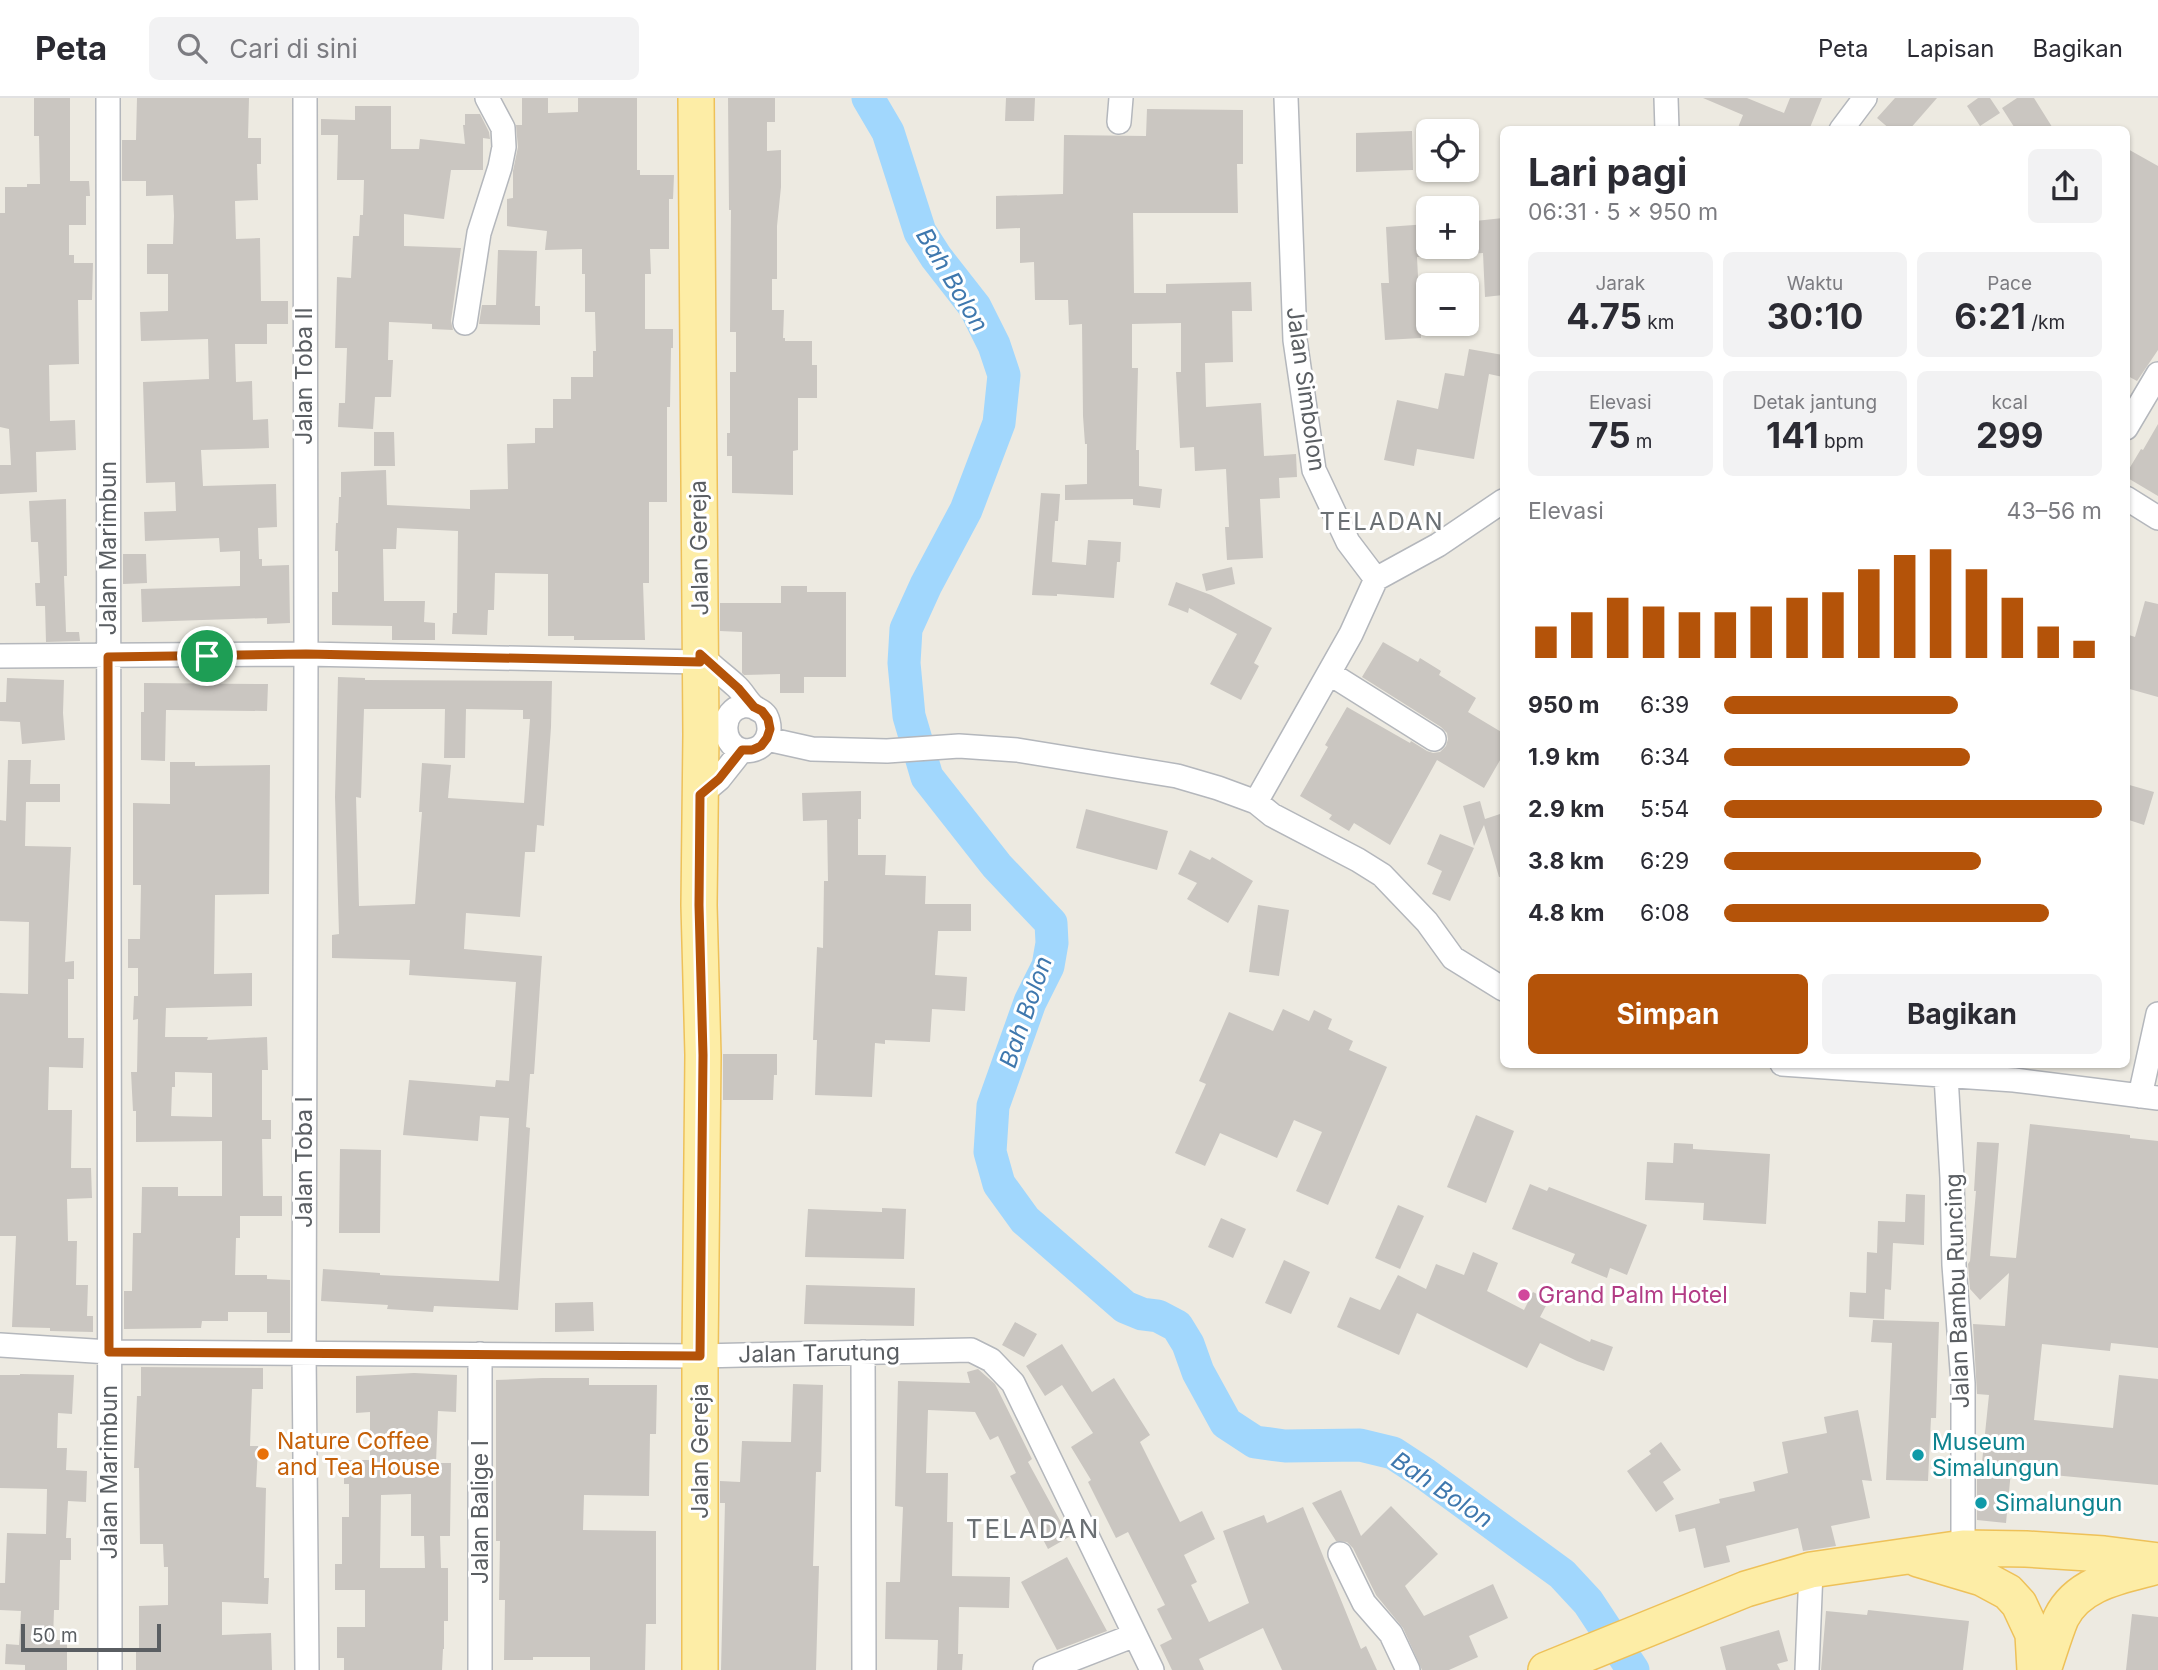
<!DOCTYPE html>
<html lang="id">
<meta charset="utf-8">
<style>
body{margin:0;font-family:Inter,sans-serif;background:#f2f2f3;color:#2b2b33;height:100vh;display:flex;flex-direction:column;font-size:26px;white-space:nowrap}
*{box-sizing:border-box;margin:0}
p{font-size:23px;color:#7c7c81}
.icon{flex:none;width:38px;height:38px;fill:none;stroke:currentColor;stroke-width:2;stroke-linecap:round;stroke-linejoin:round}
.map{position:relative;flex:1;overflow:hidden}
.side{position:absolute;left:1500px;top:28px;width:630px;height:942px;display:flex;flex-direction:column;background:#fff;border-radius:10px;box-shadow:0 2px 5px #0004}
.side>*{flex:none}
.fabs{position:absolute;left:1416px;top:21px;display:grid;gap:14px}
.fabs a{display:grid;place-items:center;width:63px;height:63px;border-radius:10px;background:#fff;box-shadow:0 2px 5px #0004;font-size:35px}
.scale{position:absolute;left:21px;bottom:18px;width:140px;box-sizing:border-box;padding-left:7px;border:4px solid #5a5e62;border-top:0;font-size:19px;line-height:24px;white-space:nowrap;color:#5a5e62;-webkit-text-stroke:5px #fff;paint-order:stroke}
.pin{position:absolute;display:grid;place-items:center;width:60px;height:60px;color:#fff;margin:-30px;border:4px solid #fff;border-radius:50%;box-shadow:0 2px 7px #0007}
.round{display:grid;place-items:center;flex:none;width:74px;height:74px;border-radius:10px;background:#f2f2f3}
.head{display:flex;align-items:center;justify-content:space-between;height:119px;padding:0 28px}
h1{font-size:38px;font-weight:700;line-height:52px}
.figures{display:grid;grid-template-columns:repeat(3,1fr);gap:10px;height:119px;padding:7px 28px}
.figures div{display:grid;align-content:center;border-radius:10px;background:#f2f2f3;text-align:center}
.figures b{font-size:35px;font-weight:700}
.figures small{font-size:19px;font-weight:400}
.figures p{font-size:19px}
.chart{height:196px;padding:14px 28px}
.chart p{display:flex;justify-content:space-between}
.chart svg{width:100%;height:126px;margin-top:7px;stroke:#b45309;stroke-width:6}
.action{display:flex;gap:14px;margin-top:auto;padding:14px 28px}
.action a{flex:1;height:80px;border-radius:10px;background:#b45309;color:#fff;font-size:28px;font-weight:700;line-height:80px;text-align:center}
.action a+a{background:#f2f2f3;color:#2b2b33}
ul{padding:0 28px;list-style:none;font-size:23px}
li{display:grid;grid-template-columns:112px 84px 1fr;align-items:center;height:52px}
li i{height:18px;border-radius:9px;background:#b45309}
header{display:flex;align-items:center;gap:42px;box-sizing:border-box;height:98px;padding:0 35px;background:#fff;border-bottom:2px solid #e1e1e2}
header strong{font-size:33px}
nav{display:flex;gap:38px;margin-inline-start:auto;font-size:24px}
.search{width:490px;height:63px;background:#f2f2f3;display:flex;align-items:center;gap:18px;box-sizing:border-box;padding:0 24px;border-radius:10px;color:#7c7c81;font-size:26px}
.map>svg:first-child{display:block}
</style>
<header>
<strong>Peta</strong>
<div class="search"><svg class="icon" aria-label="search" viewBox="0 0 24 24"><circle cx="10" cy="10" r="6"/><path d="M15 15l6 6"/></svg>Cari di sini</div>
<nav><a>Peta</a><a>Lapisan</a><a>Bagikan</a></nav>
</header>
<div class="map">
<svg width="2158" height="1572" viewBox="0 0 2158 1572">
<rect width="100%" height="100%" fill="#edeae1"/>
<g fill="none" stroke-linecap="round" stroke-linejoin="round">
<path stroke="#a1d7fd" stroke-width="33" d="M868,0l20,34 32,100 16,25 39,50 19,38 10,30 -5,48 -33,87 -40,75 -20,44 -2,34 5,53 18,61 70,89 54,57 1,20 -4,23 -18,36 -37,104 -3,46 9,32 26,36 100,87 17,7 16,2 19,10 11,18 10,28 28,51 29,19 30,4 75,-1 33,8 32,21 137,100 26,28 45,68"/>
</g>
<path fill="#cac6c1" fill-rule="evenodd" d="M34,0h36v83h19l1,15h-4v29h-17v30h5v8h19l-1,37h-14l1,64 -30,1 1,56 25,-1 1,30 -40,2 1,40 -37,2v-29h11l-2,-36 -9,-2v-214h5v-26h22v-3h13l-1,-48h-5z
M137,0h112l-1,40h13v26h-4l1,36 -23,1 1,38 24,-1 1,63h27v23h-21v20h-32l1,38 16,-1 1,39 15,-1 1,29 -68,2 2,36 73,-2 1,43 -19,1 1,31h3v7l27,-1 1,58 -23,1v-6l-125,4 -1,-33 99,-3v-35l-20,1 -1,-14 -74,3 -1,-29 32,-1 -1,-29 -29,1 -3,-101 66,-3 -1,-40 -67,2 -1,-29 28,-1v-37h-21v-30h26l1,-28 -1,-21 -27,1v-15h-24v-41h14z
M522,0h26v15l30,-1v-14h59v72h3v5h34l-1,24h-4v50h-19l1,25h-6v55h28v19h-2l-1,59h-3v95h-18v81h-6l2,57h-71v-4h-26v-62l-53,-1 -1,37h-6l-1,25 -35,-1 1,-21h4l1,-82 -61,-3 -1,21h-13l1,52h41l-1,21 11,1v17h-43v-14l-60,-1v-33h6v-41h-3l1,-28h2l1,-26h2v-25l45,-2 1,35 83,4v-19l38,-1 -1,-45 28,-1v-15h18v-29h18v-22h22v-26h3l-1,-39h-10v-38h-3v-25l-37,1 2,-19 -40,-5v-27l6,-1v-27l5,-24 -2,-22h6z
M728,0h47v24h-8v29l14,-1v37l-4,39v53h-5v31h12l-1,28h2v3h27v24h5v33h-19v52l-5,1v44l-61,-2v-37h-5v-23h3v-61h6v-40h-6l1,-122h-2z
M1006,0h29l-1,23h-29z
M1703,0h44l37,15 6,-15h32l-13,32h-72l6,-15z
M1895,0h42l-28,32h-18l-14,-12z
M1978,0h12l10,15 -20,13 -13,-20z
M2017,0h17l20,32h-38l-14,-22z
M355,8h36v43h28l1,-10 45,5 -2,-19h2v-11h15l9,18 1,7 -7,-1v32h-32l-7,49 -40,-5v32l57,2 -10,73 2,9 -21,-1v-5l-43,-2 -1,38h5l-2,37h-16l-2,32 -35,-2 1,-24h6l2,-55h-12l2,-71 14,1 2,-42h6l1,-21h3l1,-35h-27l1,-45h-17v-16l34,1z
M1147,11l96,1v54h-6l1,49h-105l1,80h32v-9l85,-2 1,29h-20l1,51 -28,1 1,44 55,-4 3,53 32,-2 1,23 -18,1 1,20 -20,1 3,59 -36,2 -2,-33h4l-3,-58 -31,2 -1,-24 -14,1 -4,-76h5v-49l-49,1v44h6l-2,82h3v36l23,3 -2,19 -27,-3v-6l-68,1v-15l22,-1v-40h-2l-2,-28 -1,-92 -13,1 -1,-25h-33l-1,-38 -14,1v-35l-24,1v-33l67,-2 1,-59 82,1z
M1412,33l1,39 -57,2v-39z
M2126,50l32,18v184l-21,31 -11,-6z
M1503,120v77l-18,2 -2,-44 -17,1v-32z
M1428,126v32l-11,1 4,81 -36,2 -4,-57h8l-3,-56z
M498,152l39,1 -2,55h5v19l-61,-1 3,-19h14z
M1469,251l34,6v22l-14,-3 -15,85 -57,-10 -3,17 -30,-6 13,-60 41,9 7,-36 19,3z
M2158,326v72l-32,-19v-3l15,-25 2,1z
M374,334h20l1,34h-21z
M1041,395l19,1 -2,27h-3l-3,41 34,3 2,-25 33,2 -1,20h-3l-3,36 -57,-4v2l-25,-1z
M66,401l1,77h-3l2,56h13l1,9 -34,1 -1,-36h-9l-1,-23h5l-2,-41h-7l-2,-41z
M123,456h23l1,29 -24,1z
M1232,469l3,17 -29,7 -4,-17z
M1176,484l35,13 61,33 -18,35 5,3 -18,34 -31,-16 27,-50 -48,-26 -1,5 -20,-8z
M781,488h26v6h39v85h-42v16h-24v-19l-36,1 -2,-2v-41l-22,-1v-28h61z
M2145,503l13,3v93l-32,-9v-54l9,3z
M1383,544l35,20 2,-4 21,13 -2,4 37,23 -8,14 35,21v22l-19,33 -47,-28 -47,85 -36,-22 -5,8 -20,-12 3,-4 -32,-19 28,-49 -3,-2 22,-38 63,36 1,-2 16,10 6,2 7,-1 6,-6 2,-7 -1,-6 -6,-6 -79,-50z
M338,579l27,1v2l187,1 -1,46 -7,99 -7,-1 -2,27h-10l-5,65 -54,-4 -2,36 78,7 -8,118h-4l-4,53 4,1 -12,182 -84,-4 -1,6 -46,-3 1,-4 -67,-4 2,-32 57,4v2l119,6 10,-163 -29,-2 -2,25 -75,-6 6,-55 86,7 1,-7 13,1 7,-99 -107,-7 1,-15 -78,-2v-23l7,-1 -4,-137zM364,611h81l-1,49h21l1,-49 57,1v9h7l-6,84 -76,-5 3,-33 -29,-2 -3,49h3l-7,92 -56,2 -3,-109 5,1z
M7,580l57,2 -1,33 2,27 -43,4 -2,-22 -20,-1v-19h6z
M144,585l124,1 -1,27 -101,-1 -1,51 -24,-1v-48h3z
M8,662h23l-1,24h30v18h-34l-1,44 46,1 -6,115 9,-1v18h-6v59h16l-1,30 -34,-1 -1,43h24l-1,58h20l1,30 -25,1 1,42h9l-1,44h12l-1,31h6v16l-43,-1v-3l-38,-1 4,-91h-16v-243l28,1 1,-72 -29,-1v-101l6,1z
M170,664h25v4l75,-1 -1,129 -54,1 -1,79 38,-1v33l-86,2 -1,29h43l-1,3 60,-3 1,33h-6v50h9v19h-9l1,57h19v20h-42v22h-4l-1,37h32v4l23,1v53h-23v-21h-39v9h-26l-1,7 -77,1v-38h8l1,-58h8l1,-46h36v9h44v-55l-86,1v-31h-3l-2,-39h6l1,-53 -5,1 1,-24h4v-28h-10v-29h12l1,-54h-8v-82l37,1zM175,974l37,1v44l-41,-1 1,-29h3z
M2126,686l28,8 -10,33 -18,-6z
M861,693v28h-3v36h28l-1,20 41,1 -1,28h46v27h-33l-3,44 32,2 -2,34 -33,-2 -2,33 -45,-2v4l-10,-1 -3,54 -57,-2 2,-55h-4l4,-93 6,1 1,-67h4l-1,-61 -24,1 -1,-28z
M1480,703l5,18 18,-6v64h-4l-15,-52 -10,21 -11,-40z
M1086,711l82,22 -11,39 -81,-22z
M1440,736l34,14 -24,53 -18,-7 10,-23 -15,-7z
M1190,752l20,10 2,-3 41,24 -25,42 -41,-24 10,-16 -19,-9z
M1258,807l31,5 -10,66 -30,-4z
M1283,911l26,12 5,-11 18,9 -4,10 25,12 -4,9 38,17 -59,138 -32,-14 26,-59 -28,-12 -17,38 -57,-25 -15,33 -30,-13 31,-69 -7,-3 30,-69 44,19z
M723,956h54v21h-3l-1,25h-50z
M1476,1017l38,16 -28,72 -39,-16z
M2030,1026l100,11v3l28,3v207l-47,-5 -1,8 -68,-7 -8,76 79,8 6,-53 39,4v106l-147,-14 -5,52 -29,-3v-48h4l8,-77 -12,-1 -4,-70 32,2 4,-53 -29,27 -10,-11 -2,-25 2,-3 6,-70h-2l3,-49 22,1 -9,113 26,2z
M1674,1045l19,1v5l77,5 -4,70 -63,-4 1,-17 -59,-3 2,-38 26,1z
M340,1051l41,1 -1,83h-41z
M1530,1086l17,7 2,-4 98,38 -20,50 -17,-7 -3,10 -36,-15 4,-9 -63,-25z
M1906,1096l19,1 -1,50 -31,-2 -2,47 -6,-1 -1,30 -35,-2 1,-25 16,1 1,-41 10,1 1,-32 27,1z
M1398,1107l26,11 -24,53 -25,-11z
M882,1110l24,1 -2,50 -99,-2 3,-48 74,3z
M1221,1120l25,11 -13,29 -25,-11z
M1473,1154l25,11 -11,28 37,19 9,-18 16,8 -9,17 50,25 1,-3 22,8 -9,24 -27,-10 -37,-18 -13,25 -110,-55 -18,42 -62,-28 13,-30 30,13 18,-35 28,14 10,-25 28,11z
M1284,1162l26,12 -19,42 -26,-11z
M806,1187l109,3 -1,38 -110,-2z
M593,1204l1,29 -39,1v-29z
M1873,1222l66,2 -3,96h-5l-3,63 -42,-1 6,-137 -21,-1z
M1015,1224l22,12 -13,23 -22,-12z
M1062,1246l30,48 22,-14 36,57 -10,7 40,80 22,-11 13,28 -31,16 13,27 -6,3 18,37 40,-19 -26,-72 41,-16 3,8 36,-16 58,142 5,-3 11,24h-95l-19,-42 -64,31 5,11h-32l-12,-25 12,-6 -15,-30 8,-4 -37,-73 -12,6 -28,-56 3,-2 -20,-33 22,-14 -31,-48 -17,11 -19,-30z
M141,1269l122,1v21h-11l-2,57h8l-2,41 10,1 -2,90h5l-1,26 -46,-2v33l49,-2 1,37h-136v-20h3v-44l29,-1v-38h-4l-1,-23h-23l-1,-76h-5l3,-72h4z
M978,1271l17,15 37,75 -4,3 41,75 -21,12 -38,-73 6,-3 -18,-37 -8,4 -15,-28 -47,-2 -2,63h22l-1,49h6l-1,54 58,1 -1,31 -50,-1 -1,47h5l-1,16h-25l1,-30 -53,-1 1,-57h14l3,-75 -8,-1 3,-125 72,2 -3,-11z
M414,1275l43,2 -1,37 -18,-1 -2,52h15l-1,73h-10l1,32h7v53h-4v28h-1l-1,21h-98v-12h-7v-31h28v-37h-30v-26h7v-47h7v-33h-5v-24h26v-48l-14,1v-37zM411,1396v42h13l1,32h-45l1,-73z
M20,1276l54,1 -2,39 -14,-1 -1,35h10l-1,22 21,1 -1,31 -18,-1 -2,37h5v22h-11l-1,50h-5l-1,30h14v30h-42v-5l-20,-1 1,-20 13,1 2,-34 -21,-1v-27h5l2,-50 39,1 1,-45 -47,-1v-113h20z
M542,1280h47v7h68l-1,49h-6l-1,62 -65,-1 -1,35 73,1v93h-10l-1,46h-55v-13h-57v3h-29l1,-60h-6l1,-59h-4v-161z
M793,1286l30,1 -2,87h-5l-3,94h6l-3,104h-95l4,-167h-5v-22l20,1 2,-41 49,1z
M1858,1312l14,71 -10,-1 8,38 -39,8 5,20 -33,5 -5,-23 -72,18 4,16 -26,6 -9,-40 -16,4 -4,-17 45,-12 -1,-4 36,-8 -2,-9 35,-9 -6,-31 45,-9 -3,-16z
M1661,1344l20,28 -18,12 11,17 -18,13 -29,-41 24,-17 -2,-3z
M1341,1392l20,46 30,-30 47,48 -33,32 19,30 69,-32 15,34 -39,18 9,21 -29,13h-27l-19,-42 -27,-33 -23,-47 -6,-6 -11,-1 -24,-38z
M1067,1459l40,74 -50,19 -36,-68z
M1868,1512l101,11 -6,49h-142l5,-59 41,4z
M2132,1516l26,3v53h-32z
M1779,1532l9,31 -11,3 3,6h-54l-6,-23z"/>
<g fill="none" stroke-linecap="round" stroke-linejoin="round">
<defs>
<path id="street" d="M108,0l2,1572
M305,0l1,556 -2,698 3,318
M1666,0l1,32
M1119,24l2,-24
M1841,32l24,-32
M465,225l14,-90 21,-66 4,-20 -1,-19 -16,-30
M2126,330l32,-54
M2126,400l32,20
M1376,481l62,-34 65,-44
M700,556c11,12 24,21 36,32 7,6 11,16 18,21 5,4 8,3 12,9 5,10 4,23 -5,30 -5,4 -14,6 -20,4 -21,-7 -20,-40 2,-44 3,-1 7,0 11,1
M0,558l306,-2 394,8
M1329,575l105,66
M767,641l45,10 75,2 72,-5 58,4 160,26 41,12 38,14 16,13 86,45 24,15 45,47 26,36 50,31
M700,697l19,-16 23,-29
M1256,704l95,-168 25,-55 -28,-37 -34,-72 -19,-130 -9,-242
M1782,966l232,16 144,18
M1946,978l6,102 2,87 9,118v165
M2140,998l18,-82
M0,1247l109,7 591,4 271,-6 20,10 22,23 139,287
M863,1254l1,318
M1340,1456l24,49 27,31 17,36
M480,1572v-316
M1045,1572l90,-35
M1807,1572l4,-100"/>
<path id="primary" d="M696,0l5,636 -2,171 4,150 -3,301v314
M1918,1461l64,19 26,14 11,12 14,30 2,36
M1546,1572l200,-81 65,-19 152,-22 63,1 78,5 54,7
M2043,1572c6,-17 11,-35 18,-52 17,-35 59,-42 93,-51"/>
</defs>
<use href="#street" stroke="#b4b7bc" stroke-width="26"/>
<use href="#primary" stroke="#eec159" stroke-width="38"/>
<use href="#street" stroke="#fff" stroke-width="23"/>
<use href="#primary" stroke="#fdeda6" stroke-width="35"/>
</g>
<g fill="none" stroke-linecap="round" stroke-linejoin="round">
<defs>
<path id="route" d="M306,556l394,8v-8l38,34 16,19 8,4 6,8 2,10 -3,9 -6,8 -9,4h-10l-23,29 -19,16 -1,110 4,150 -3,301 -591,-4 -1,-695z"/>
</defs>
<use href="#route" stroke="#fff" stroke-width="14"/>
<use href="#route" stroke="#b45309" stroke-width="9"/>
</g>
<circle fill="#d1479c" stroke="#fff" stroke-width="2.5" cx="1524" cy="1197" r="7"/>
<circle fill="#e8710a" stroke="#fff" stroke-width="2.5" cx="263" cy="1356" r="7"/>
<g fill="#0f9aa8" stroke="#fff" stroke-width="2.5">
<circle cx="1918" cy="1357" r="7"/>
<circle cx="1981" cy="1405" r="7"/>
</g>
<g text-anchor="middle" stroke-width="6" stroke-linejoin="round" paint-order="stroke">
<g font-size="23" fill="#5a5e62" stroke="#fff">
<text transform="translate(304 278) rotate(-90)" y="8">Jalan Toba II</text>
<text transform="translate(1306 291) rotate(82)" y="8">Jalan Simbolon</text>
<text transform="translate(108 450) rotate(-90)" y="8">Jalan Marimbun</text>
<text transform="translate(699 450) rotate(-91)" y="8">Jalan Gereja</text>
<text transform="translate(304 1064) rotate(-90)" y="8">Jalan Toba I</text>
<text transform="translate(1957 1193) rotate(-92)" y="8">Jalan Bambu Runcing</text>
<text transform="translate(819 1255) rotate(-1)" y="8">Jalan Tarutung</text>
<text transform="translate(700 1353) rotate(-90)" y="8">Jalan Gereja</text>
<text transform="translate(109 1374) rotate(-90)" y="8">Jalan Marimbun</text>
<text transform="translate(480 1414) rotate(-90)" y="8">Jalan Balige I</text>
</g>
<g font-size="23" fill="#b23c85" stroke="#fff" text-anchor="start">
<text x="1538" y="1205">Grand Palm Hotel</text>
</g>
<g font-size="23" fill="#c56008" stroke="#fff" text-anchor="start">
<text x="277" y="1351">Nature Coffee<tspan x="277" dy="26">and Tea House</tspan></text>
</g>
<g font-size="23" fill="#0d838f" stroke="#fff" text-anchor="start">
<text x="1932" y="1352">Museum<tspan x="1932" dy="26">Simalungun</tspan></text>
<text x="1995" y="1413">Simalungun</text>
</g>
<g font-size="24" font-style="italic" fill="#3f78ae" stroke="#fff">
<text transform="translate(952 182) rotate(59)" y="8">Bah Bolon</text>
<text transform="translate(1026 914) rotate(-71)" y="8">Bah Bolon</text>
<text transform="translate(1442 1392) rotate(34)" y="8">Bah Bolon</text>
</g>
<g font-size="24" letter-spacing="2" fill="#6b7074" stroke="#fff">
<text x="1382" y="432">TELADAN</text>
</g>
<g font-size="26" letter-spacing="2" fill="#6b7074" stroke="#fff">
<text x="1033" y="1440">TELADAN</text>
</g>
</g>
</svg>
<div class="fabs">
<a><svg class="icon" aria-label="locate" viewBox="0 0 24 24"><circle cx="12" cy="12" r="6"/><path d="M12 2v4M12 18v4M2 12h4M18 12h4"/></svg></a>
<a>+</a>
<a>−</a>
</div>
<div class="scale">50 m</div>
<div class="pin" style="left:207px;top:558px;background:#1e9e55"><svg class="icon" aria-label="arrive" viewBox="0 0 24 24"><path d="M6 21V4h12l-3 4 3 4H6"/></svg></div>
<section class="side">
<div class="head"><div><h1>Lari pagi</h1><p>06:31 · 5 × 950 m</p></div><a class="round"><svg class="icon" aria-label="share" viewBox="0 0 24 24"><path d="M12 15V3M7 8l5-5 5 5M5 13v7h14v-7"/></svg></a></div>
<div class="figures">
<div><p>Jarak</p><b>4.75<small> km</small></b></div>
<div><p>Waktu</p><b>30:10</b></div>
<div><p>Pace</p><b>6:21<small> /km</small></b></div>
</div>
<div class="figures">
<div><p>Elevasi</p><b>75<small> m</small></b></div>
<div><p>Detak jantung</p><b>141<small> bpm</small></b></div>
<div><p>kcal</p><b>299</b></div>
</div>
<div class="chart"><p><span>Elevasi</span>43–56 m</p>
<svg viewBox="0 0 160 44" preserveAspectRatio="none"><path d="M5 44V33M15 44V28M25 44V23M35 44V26M45 44V28M55 44V28M65 44V26M75 44V23M85 44V21M95 44V13M105 44V8M115 44V6M125 44V13M135 44V23M145 44V33M155 44V38"/></svg>
</div>
<ul>
<li><b>950 m</b>6:39<i style="width:62%"></i></li>
<li><b>1.9 km</b>6:34<i style="width:65%"></i></li>
<li><b>2.9 km</b>5:54<i style="width:100%"></i></li>
<li><b>3.8 km</b>6:29<i style="width:68%"></i></li>
<li><b>4.8 km</b>6:08<i style="width:86%"></i></li>
</ul>
<div class="action"><a>Simpan</a><a>Bagikan</a></div>
</section>
</div>
